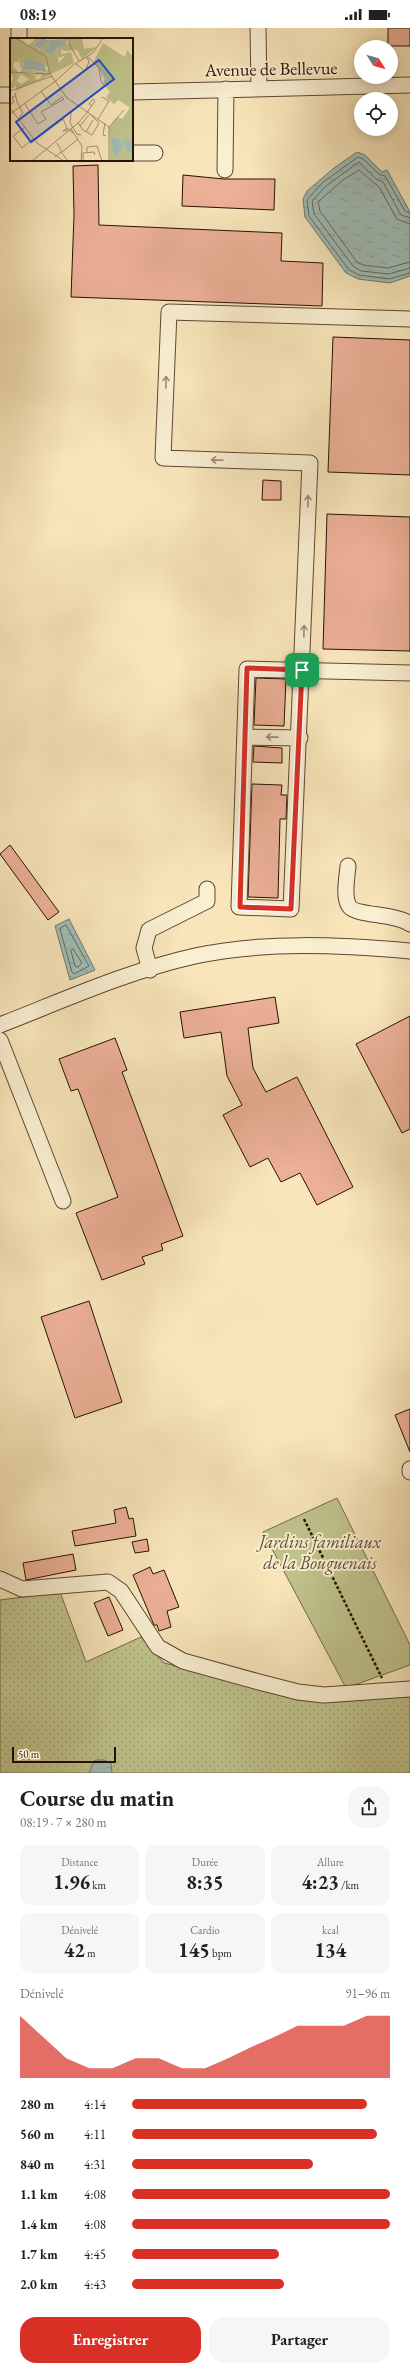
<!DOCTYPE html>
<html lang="fr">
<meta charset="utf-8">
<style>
body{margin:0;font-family:"EB Garamond",serif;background:#f6f6f6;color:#202124;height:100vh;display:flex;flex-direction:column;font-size:15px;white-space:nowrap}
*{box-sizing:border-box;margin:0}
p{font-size:13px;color:#757577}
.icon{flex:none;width:22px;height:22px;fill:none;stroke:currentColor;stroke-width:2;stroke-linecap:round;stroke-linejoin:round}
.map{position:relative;height:1745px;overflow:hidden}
.panel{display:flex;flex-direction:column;background:#fff;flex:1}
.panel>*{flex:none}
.needle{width:26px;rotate:127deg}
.buttons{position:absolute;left:354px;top:12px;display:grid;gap:8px}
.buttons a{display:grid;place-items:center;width:44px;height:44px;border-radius:50%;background:#fff;box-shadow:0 2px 10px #0003;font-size:20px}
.scale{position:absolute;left:12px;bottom:10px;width:104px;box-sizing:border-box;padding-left:4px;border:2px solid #281004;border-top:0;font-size:11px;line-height:14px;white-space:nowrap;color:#281004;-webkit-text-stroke:3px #faefd2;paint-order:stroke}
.pin{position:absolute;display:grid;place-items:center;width:34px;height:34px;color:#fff;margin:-17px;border-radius:8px;box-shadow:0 2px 6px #0006}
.round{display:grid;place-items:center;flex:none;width:42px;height:42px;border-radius:16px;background:#f6f6f6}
.head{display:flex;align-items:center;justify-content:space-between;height:68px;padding:0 20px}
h1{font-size:22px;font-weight:700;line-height:30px}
.metrics{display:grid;grid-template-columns:repeat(3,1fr);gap:6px;height:68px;padding:4px 20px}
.metrics div{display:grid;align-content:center;border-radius:10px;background:#f6f6f6;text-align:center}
.metrics b{font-size:20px;font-weight:700}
.metrics small{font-size:11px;font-weight:400}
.metrics p{font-size:11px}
.chart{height:112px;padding:8px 20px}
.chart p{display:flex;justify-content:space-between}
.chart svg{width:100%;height:72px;margin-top:4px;fill:#d93025;opacity:.7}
.primary-button{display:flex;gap:8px;margin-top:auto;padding:8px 20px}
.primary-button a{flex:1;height:46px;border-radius:16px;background:#d93025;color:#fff;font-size:16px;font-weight:700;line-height:46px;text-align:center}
.primary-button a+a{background:#f6f6f6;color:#202124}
ul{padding:0 20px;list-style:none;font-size:13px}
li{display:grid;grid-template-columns:64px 48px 1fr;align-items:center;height:30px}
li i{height:10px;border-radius:5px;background:#d93025}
.status{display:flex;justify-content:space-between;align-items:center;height:28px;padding:0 20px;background:#fff;direction:ltr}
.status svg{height:11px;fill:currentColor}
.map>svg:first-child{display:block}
</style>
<div class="status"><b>08:19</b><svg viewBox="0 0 49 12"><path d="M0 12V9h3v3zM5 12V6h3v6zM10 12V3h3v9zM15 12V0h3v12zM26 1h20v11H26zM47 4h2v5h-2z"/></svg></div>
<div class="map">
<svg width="410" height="1745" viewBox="0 0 410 1745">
<defs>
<pattern id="grass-dots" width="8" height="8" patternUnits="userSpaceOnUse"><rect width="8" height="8" fill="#c0c48d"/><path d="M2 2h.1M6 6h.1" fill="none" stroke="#a5a778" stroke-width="1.8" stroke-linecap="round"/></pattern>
<pattern id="water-ripples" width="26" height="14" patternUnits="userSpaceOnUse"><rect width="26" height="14" fill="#a0beb8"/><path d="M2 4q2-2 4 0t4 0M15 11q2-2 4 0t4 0" fill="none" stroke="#8aa29d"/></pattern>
</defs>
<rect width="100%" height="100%" fill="#f8e6ba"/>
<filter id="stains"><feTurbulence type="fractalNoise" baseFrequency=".005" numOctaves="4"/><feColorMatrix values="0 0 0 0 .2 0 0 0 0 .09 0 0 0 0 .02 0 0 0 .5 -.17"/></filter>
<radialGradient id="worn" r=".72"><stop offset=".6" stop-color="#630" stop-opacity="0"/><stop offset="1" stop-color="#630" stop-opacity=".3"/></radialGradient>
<path fill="url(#grass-dots)" stroke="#746a48" d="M60,1564l26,70 55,-25 23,26 158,39 88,-7v78h-410v-173z"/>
<path fill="#c0c48d" stroke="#746a48" d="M337,1470l73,147v20l-64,23 -83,-156z"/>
<path fill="url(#water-ripples)" stroke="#707870" d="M357,124l8,3 17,17 5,-2 23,42v64l-20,7 -32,-4 -12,-6 -41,-56 -2,-18 4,-8 27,-23z
M69,891l26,51 -25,10 -15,-54z
M95,1732h9l7,3 1,10h-23z"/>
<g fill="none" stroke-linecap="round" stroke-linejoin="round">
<path stroke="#64675e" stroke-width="1" d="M410,185l-5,-2 -20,-35c-11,-1 -15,-16 -27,-19l-36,26 -15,17 2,16 40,54 10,5 30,4 21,-6
M410,190l-9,-3 -18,-33 -7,-3 -17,-17 -33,24 -14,15 2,13 39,52 8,5 28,3 21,-6
M410,196l-13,-5 -18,-32 -20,-17 -16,10 -25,22 2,9 37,51 6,3 25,3 22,-6
M66,897l23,41 -15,8 -2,-2 -12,-43z
M73,921l9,14 -4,4 -3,-1 -4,-15z"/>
</g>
<path fill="#ecb097" stroke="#281004" d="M388,0h22v18h-22z
M98,137l1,60 183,8 -1,28 42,2 -1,43 -251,-9 3,-82 -1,-49z
M183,147l41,4h51l-1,31 -92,-4z
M333,309l77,3v135l-82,-3z
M263,452l18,1v19h-19z
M327,486l83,3v134l-87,-2z
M256,650l30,1 -2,47 -30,-1z
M254,718l28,2v15l-29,-1z
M252,756l30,1 -1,10h6l-1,24h-6l-2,79 -30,-1z
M10,817l49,67 -11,8 -48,-66z
M275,969l4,26 -31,5 5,40 13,24 31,-15 56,110 -36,18 -17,-32 -19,9 -13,-24 -18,9 -27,-52 19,-10 -15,-29 -6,-44 -37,6 -4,-26z
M410,988v113l-8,4 -46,-89z
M115,1010l12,32 -5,2 61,164 -22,8 2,6 -21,7 3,7 -43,16 -26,-67 42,-16 -40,-108 -7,2 -12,-32z
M89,1273l33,101 -47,16 -34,-101z
M410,1381v43l-15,-37z
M126,1479l3,12 4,-1 3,18 -61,10 -3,-15 44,-8 -2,-13z
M147,1511l2,12 -14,2 -3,-11z
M73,1526l3,16 -50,10 -3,-17z
M150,1539l3,7 11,-4 15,37 -12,4 4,16 -12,4 -2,-6h-3l-21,-50z
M109,1569l14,33 -15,6 -14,-33z"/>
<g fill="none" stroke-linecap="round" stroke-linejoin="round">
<defs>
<path id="minor" d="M19,0v11
M258,0l1,60
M132,64l278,-7
M0,67h11
M132,125h23
M225,142l1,-81
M410,291l-241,-7 -6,146 147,5 -19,446 -52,-2 8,-238 163,4
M245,709l55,1
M348,838c-1,12 -5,30 1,40 6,10 46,7 61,18
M150,942l-6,-22 5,-18 58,-29v-12
M0,997c64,-25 128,-54 195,-69 71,-15 143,-11 215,-5
M0,1012l63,161
M410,1441v3
M0,1551l22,10 86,-7 13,9 37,56 25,14 76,21 39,10 26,3 86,-6"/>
</defs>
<use href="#minor" stroke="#5c4632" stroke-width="17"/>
<path stroke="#281004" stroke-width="2.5" stroke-dasharray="3 2" stroke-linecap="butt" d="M304,1491l78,159"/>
<use href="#minor" stroke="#faefd2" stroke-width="15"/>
</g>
<defs><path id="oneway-shaft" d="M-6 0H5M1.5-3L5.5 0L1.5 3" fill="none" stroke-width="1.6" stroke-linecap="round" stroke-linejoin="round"/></defs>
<g stroke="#9c8b75">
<use href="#oneway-shaft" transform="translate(166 354) rotate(-88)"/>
<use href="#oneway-shaft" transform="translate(217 432) rotate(-178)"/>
<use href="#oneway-shaft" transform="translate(308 473) rotate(-88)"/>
<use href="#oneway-shaft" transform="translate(304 603) rotate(-88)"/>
<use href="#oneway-shaft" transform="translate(272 709) rotate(-179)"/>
</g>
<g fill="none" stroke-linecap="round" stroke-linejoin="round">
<defs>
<path id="route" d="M247,640l55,2 -11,239 -51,-2z"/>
</defs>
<use href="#route" stroke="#fff" stroke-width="8"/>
<use href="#route" stroke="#d93025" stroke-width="5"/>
</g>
<g text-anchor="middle" stroke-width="4" stroke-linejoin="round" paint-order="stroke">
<g font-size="18" fill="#281004" stroke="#faefd2">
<text transform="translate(271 41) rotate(-1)" y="6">Avenue de Bellevue</text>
</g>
<g font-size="18" font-style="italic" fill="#5d4f34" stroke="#faefd2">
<text x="320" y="1520">Jardins familiaux<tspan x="320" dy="21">de la Bouguenais</tspan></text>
</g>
</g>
<g transform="translate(10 10)">
<rect width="123" height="123" fill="#f8e6ba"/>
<path d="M60,0h12l2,11 13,-2 -15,12 -5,-9 -13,1 -3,-2v5l10,-2 3,11 -58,28v-10l6,3 7,-5 -8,-5 -3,5 1,-7 17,3 -1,5 6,-2 1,-4 5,-1 1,-4 -4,-12h12l3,6 7,-8 -7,3 -2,-8 3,-4 8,-2zM93,5l28,18 -2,7 4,7v86h-23l-1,-34 8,-10 5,2 8,-11 -14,-10v-11l-4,8 -9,-12 2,-4 -11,-18zM0,13l9,5v7l-4,-2 -2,5 5,6h-8z" fill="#c0c48d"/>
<path d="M0,0h8l11,7 7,-7h6l-9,6 6,6 10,-9 2,2 -7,8 7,4 6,-5 2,13 -3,-5 -12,-1 3,10 -22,-8 -4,10 26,4 -11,2 -1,-3h-14l-2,-16 -9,-5zM117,12l6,7v21l-3,1h-5l-1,-3 8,-2 -3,-4 2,-9 -6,-4zM0,34h9l-4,15 -5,2 3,-12zM109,44h14v56l-22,-12 5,-7 7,3 9,-6v-5l-4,1 3,-8 -5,1 -5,-4 4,-2v-10l-6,-1 -2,7 3,4 -6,5 -8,-7 3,-4 3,1z" fill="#c0c48d"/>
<path d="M32,0l5,2 21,-1 -3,7h-5l-9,9 -7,-4 7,-8 -2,-2 -9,8 -7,-4zM15,21l18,4 4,9 -25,-3zM101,99l8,2 4,7 -5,9h-4zM113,100l10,5v12l-6,-4z" fill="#a0beb8"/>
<path fill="none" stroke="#a59071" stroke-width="1" d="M6,0l30,19 4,17 17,24 42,29M59,0v6l10,17M78,19l11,11 2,13 4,6M66,26l9,7 4,-9 -2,-5M0,34l40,2M0,53l42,-15M5,55l2,9 6,11 -5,6M1,66l3,-2 -2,-5 3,-1M15,66l13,20 8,-5 -5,-7 23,-13 -2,-2 -11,8 -10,-14M0,70l27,35 27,18M61,75l-1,10 7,11 4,1M0,76l47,-34 16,-15 20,-12 10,-15M88,81l11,-18 -7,-4M68,85l5,7 9,5 7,-12 -10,-10M95,85l-2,12 3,1M70,88l9,-11M15,89l-12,9 9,12 11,-9M99,89l15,-17M61,91l11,17 -1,15M11,92l9,11M58,92l-5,1 4,-3 6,5M76,94l7,-12M25,102l28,-21 4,9M47,105l5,9 16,-13M77,115v-6l10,-1 5,15M45,119l6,-5 7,9M22,123l46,-38 8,-9 9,-13 -2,-2 -4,5 2,1M73,123v-8l11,-1 1,3M99,123v-34"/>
<path fill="#1d4ed8" fill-opacity="0.15" stroke="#1d4ed8" stroke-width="2" d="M89,22l15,19 -83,63 -15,-20z"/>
<rect width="123" height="123" fill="none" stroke="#281004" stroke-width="2"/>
</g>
<rect width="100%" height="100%" filter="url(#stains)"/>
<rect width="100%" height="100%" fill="url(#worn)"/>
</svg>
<div class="buttons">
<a><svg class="needle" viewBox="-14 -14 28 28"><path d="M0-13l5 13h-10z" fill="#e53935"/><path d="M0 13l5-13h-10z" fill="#757577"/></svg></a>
<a><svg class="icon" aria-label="locate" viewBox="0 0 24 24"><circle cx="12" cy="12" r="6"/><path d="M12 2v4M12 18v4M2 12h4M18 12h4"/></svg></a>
</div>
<div class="scale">50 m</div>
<div class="pin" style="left:302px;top:642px;background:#1e9e55"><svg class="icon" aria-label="arrive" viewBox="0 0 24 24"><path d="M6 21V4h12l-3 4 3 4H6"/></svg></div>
</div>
<section class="panel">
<div class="head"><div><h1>Course du matin</h1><p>08:19 · 7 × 280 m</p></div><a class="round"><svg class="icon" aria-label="share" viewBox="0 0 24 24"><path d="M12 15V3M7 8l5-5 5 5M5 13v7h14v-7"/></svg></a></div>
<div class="metrics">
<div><p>Distance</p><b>1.96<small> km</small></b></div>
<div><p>Durée</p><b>8:35</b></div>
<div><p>Allure</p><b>4:23<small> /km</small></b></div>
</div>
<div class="metrics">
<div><p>Dénivelé</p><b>42<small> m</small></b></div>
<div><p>Cardio</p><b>145<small> bpm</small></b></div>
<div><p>kcal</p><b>134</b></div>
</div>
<div class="chart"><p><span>Dénivelé</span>91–96 m</p>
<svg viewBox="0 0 160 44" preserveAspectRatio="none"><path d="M0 44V6L10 19L20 32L30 38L40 38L50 32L60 32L70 38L80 38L90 32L100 25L110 19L120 12L130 12L140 12L150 6L160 6V44z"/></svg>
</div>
<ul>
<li><b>280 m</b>4:14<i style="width:91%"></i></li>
<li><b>560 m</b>4:11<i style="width:95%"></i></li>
<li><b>840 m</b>4:31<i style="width:70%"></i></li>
<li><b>1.1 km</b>4:08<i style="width:100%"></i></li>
<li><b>1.4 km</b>4:08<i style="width:100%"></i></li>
<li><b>1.7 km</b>4:45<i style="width:57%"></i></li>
<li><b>2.0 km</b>4:43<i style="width:59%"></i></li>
</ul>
<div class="primary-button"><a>Enregistrer</a><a>Partager</a></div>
</section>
